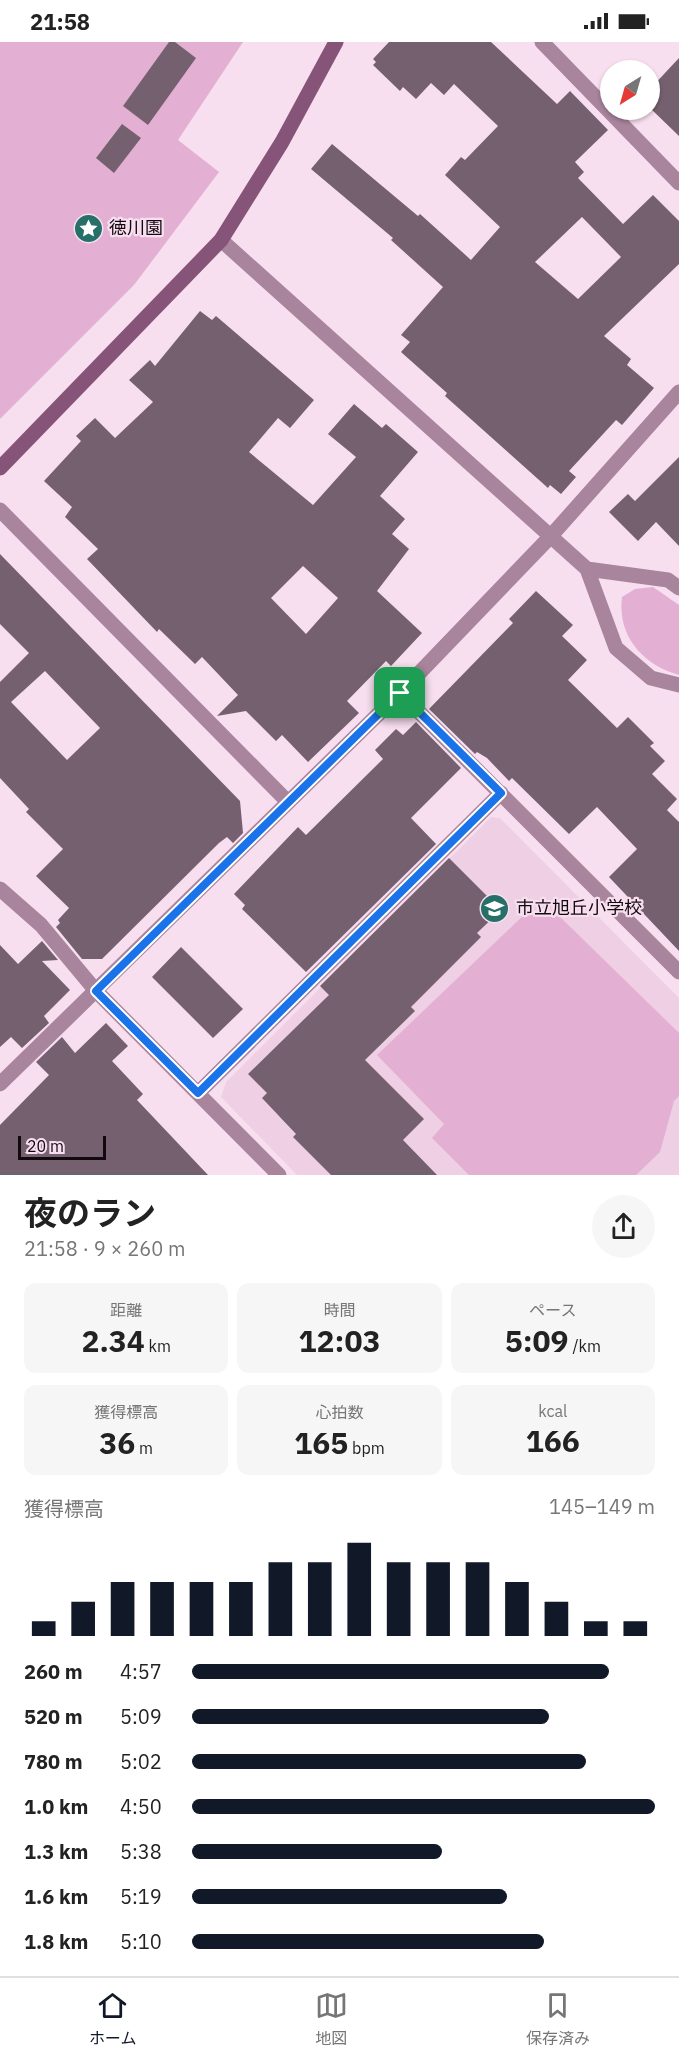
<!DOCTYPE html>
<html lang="ja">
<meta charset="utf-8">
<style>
body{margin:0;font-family:"IBM Plex Sans","Noto Sans JP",sans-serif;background:#f6f6f6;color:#222;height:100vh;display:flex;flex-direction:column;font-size:22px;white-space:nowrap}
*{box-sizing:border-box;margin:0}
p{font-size:20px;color:#767676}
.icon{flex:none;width:33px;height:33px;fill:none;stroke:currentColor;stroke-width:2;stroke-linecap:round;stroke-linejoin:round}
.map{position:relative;height:1133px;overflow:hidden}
.sheet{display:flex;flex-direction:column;background:#fff;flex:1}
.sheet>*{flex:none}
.needle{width:39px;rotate:217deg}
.buttons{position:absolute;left:600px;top:18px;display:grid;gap:12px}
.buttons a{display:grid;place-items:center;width:60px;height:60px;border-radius:50%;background:#fff;box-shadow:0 2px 4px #0004;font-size:30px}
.scale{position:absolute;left:18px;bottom:15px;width:88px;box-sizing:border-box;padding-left:6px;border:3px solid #11090e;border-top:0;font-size:16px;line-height:21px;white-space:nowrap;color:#11090e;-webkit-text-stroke:4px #f8dff0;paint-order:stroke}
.pin{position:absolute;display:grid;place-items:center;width:51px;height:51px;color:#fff;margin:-26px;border-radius:12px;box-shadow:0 3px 9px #0006}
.round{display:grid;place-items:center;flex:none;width:63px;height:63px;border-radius:32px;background:#f6f6f6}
.overview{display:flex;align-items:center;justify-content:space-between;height:102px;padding:0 24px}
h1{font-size:33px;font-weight:700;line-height:45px}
.metrics{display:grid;grid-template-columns:repeat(3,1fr);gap:9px;height:102px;padding:6px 24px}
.metrics div{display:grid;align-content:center;border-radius:12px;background:#f6f6f6;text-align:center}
.metrics b{font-size:30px;font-weight:700}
.metrics small{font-size:16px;font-weight:400}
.metrics p{font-size:16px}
.chart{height:168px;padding:12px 24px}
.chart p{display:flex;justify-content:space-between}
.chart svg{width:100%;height:108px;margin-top:6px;stroke:#111827;stroke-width:6}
ul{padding:0 24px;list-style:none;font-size:20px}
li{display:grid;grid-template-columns:96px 72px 1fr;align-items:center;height:45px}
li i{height:15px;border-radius:8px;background:#111827}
.status{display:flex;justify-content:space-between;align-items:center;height:42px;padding:0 30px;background:#fff;direction:ltr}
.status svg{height:16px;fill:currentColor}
.tabs{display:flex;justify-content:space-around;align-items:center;height:84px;border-top:2px solid #e0e0e0;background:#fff;font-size:16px;color:#767676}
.tabs a{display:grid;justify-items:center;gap:3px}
.tabs .active{color:#111827}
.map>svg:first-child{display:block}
</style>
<div class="status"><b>21:58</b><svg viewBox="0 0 49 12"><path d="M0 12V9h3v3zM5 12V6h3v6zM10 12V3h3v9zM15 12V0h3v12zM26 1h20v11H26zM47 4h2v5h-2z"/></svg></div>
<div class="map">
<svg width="679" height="1133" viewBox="0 0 679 1133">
<rect width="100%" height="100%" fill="#f8dff0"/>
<path fill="#eecfe4" d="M491,775l9,1 179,180v177h-382l-76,-78 5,-15z"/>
<path fill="#e3afd3" d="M0,0h243l-65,98 41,32 -85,113 -134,134z
M653,545l26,18v70c-36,-10 -62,-39 -57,-78l13,-8z
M556,871l123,120v63l-5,5 -14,51 -24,23h-167l-37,-37 12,-14 -67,-69 147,-140z"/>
<path fill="#75606f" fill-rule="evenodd" d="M169,0h6l21,16 -48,67 -25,-19z
M389,0h102l66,62 13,-13 38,39 -33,32 9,10 -6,6 45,46 30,-29 26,26v43l-75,72 27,23 -4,6 27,23 -32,37 -6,-5 -47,51 7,6 -15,17 -11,-9 -2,3 -103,-92 2,-3 -46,-41 9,-10 -9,-7 42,-48 -52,-47 2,-2 -82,-69 21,-25 86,72 2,-2 51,46 29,-33 -55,-52 16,-18 4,3 33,-34 -44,-42 -10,11 -13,-12 -15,16 -13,-12 -3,4 -27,-26 3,-3 -3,-3zM582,175l39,40 -43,42 -43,-37z
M679,16v78l-29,-28v-19z
M122,82l19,14 -27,35 -18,-15z
M200,269l12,9 4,-4 98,84 -24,28 -12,-10 -29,34 64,53 43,-48 -28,-23 26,-30 28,24 4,-4 32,28 -38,44 25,23 -13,15 17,15 -32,42 45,42 -31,33 -5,-5 -39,40 12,12 -51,49 -26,-27 -6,6 -30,-30 -29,5 21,-21 -36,-38 -7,7 -36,-35 -2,3 -70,-73 11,-10 -33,-32 7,-10 -28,-26 37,-40 -5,-5 19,-18 20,20 38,-36 -24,-22 21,-20 5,6zM303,524l35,32 -32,36 -35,-36z
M679,415v89l-23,-24 -18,19 -29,-29 19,-18 7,7z
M0,512l240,247 3,32 -10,10 -6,-6 -8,6 -117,116h-20l-26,-32 4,-4 -2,-3 11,-12 -33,-32 27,-27 -37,-37 3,-3 -29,-31v-96l29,-29 -29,-29zM45,629l55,57 -33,32 -56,-58z
M536,549l37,34 -11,11 25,24 -19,20 49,48 11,-11 26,26 -4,3 15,15 -13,13 25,25 -10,11 12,12v129l-70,-74 28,-28 -40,-42 -28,27 -57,-56 -3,3 -22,-23 -10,-6 -2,2 -46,-45 84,-86 -4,-4z
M416,680l45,46 -50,50 25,26 -130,128 -64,-63 3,-4 -11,-11 64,-67 8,8 77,-76 -8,-9 21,-21 7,6z
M449,816l52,52 -24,23 4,4 -70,70 4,4 -50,49 59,59 -21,21 34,35h-106l-38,-38 3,-3 -34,-36 5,-5 -19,-19 81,-79 -9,-9z
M42,899l16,19 -16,1 28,29 -26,26 5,7 -27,25 -11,-11 -11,10v-102l18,19z
M181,905l62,62 -30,29 -61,-61z
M106,981l22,23 -16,15 31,33 -6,6 71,75h-208v-50l49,-50 -13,-13 26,-25 13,16z"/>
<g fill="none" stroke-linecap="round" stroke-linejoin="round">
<path stroke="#a8849d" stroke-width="15" d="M542,0l137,141
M221,198l366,329 29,79 35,30 28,7
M0,468l288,292
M587,527l81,11 11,8
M400,651l279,279
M0,847l41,36 55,66 183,184
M0,1042l400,-391 150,-156 129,-145
M198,1051l303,-300"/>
<path stroke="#865478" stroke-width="15" d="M0,426l221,-228 61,-98 54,-100"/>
</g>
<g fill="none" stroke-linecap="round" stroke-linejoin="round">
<defs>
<path id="route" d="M400,651l101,100 -303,300 -102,-102z"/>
</defs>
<use href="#route" stroke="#fff" stroke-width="12"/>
<use href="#route" stroke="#1a73e8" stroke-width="8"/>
</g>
<defs>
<symbol id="sight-disc" viewBox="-11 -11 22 22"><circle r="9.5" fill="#27706a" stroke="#f8dff0"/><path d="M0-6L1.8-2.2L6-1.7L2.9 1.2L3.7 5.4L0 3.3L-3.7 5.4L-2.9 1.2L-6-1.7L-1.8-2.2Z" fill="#fff"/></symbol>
<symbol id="school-disc" viewBox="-11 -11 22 22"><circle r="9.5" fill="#27706a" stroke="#f8dff0"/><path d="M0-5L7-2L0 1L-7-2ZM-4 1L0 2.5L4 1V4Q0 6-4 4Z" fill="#fff"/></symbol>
</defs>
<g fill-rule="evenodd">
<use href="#sight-disc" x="72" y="170" width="33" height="33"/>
<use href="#school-disc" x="478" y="850" width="33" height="33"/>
</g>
<g text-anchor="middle" stroke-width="4.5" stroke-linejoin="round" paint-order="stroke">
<g font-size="18" fill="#11090e" stroke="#f8dff0" text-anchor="start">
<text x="109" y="192">徳川園</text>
<text x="516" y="872">市立旭丘小学校</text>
</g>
</g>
</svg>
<div class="buttons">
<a><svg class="needle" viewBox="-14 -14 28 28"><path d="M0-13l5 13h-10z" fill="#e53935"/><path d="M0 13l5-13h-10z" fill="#767676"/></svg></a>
</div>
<div class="scale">20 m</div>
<div class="pin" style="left:400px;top:651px;background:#1e9e55"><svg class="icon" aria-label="arrive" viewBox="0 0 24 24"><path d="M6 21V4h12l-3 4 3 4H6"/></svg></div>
</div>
<section class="sheet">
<div class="overview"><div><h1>夜のラン</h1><p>21:58 · 9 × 260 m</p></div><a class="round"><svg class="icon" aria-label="share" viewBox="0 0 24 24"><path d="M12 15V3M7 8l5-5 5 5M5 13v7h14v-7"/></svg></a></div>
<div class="metrics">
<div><p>距離</p><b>2.34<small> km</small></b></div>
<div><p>時間</p><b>12:03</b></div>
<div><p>ペース</p><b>5:09<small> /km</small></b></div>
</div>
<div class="metrics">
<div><p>獲得標高</p><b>36<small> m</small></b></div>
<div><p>心拍数</p><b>165<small> bpm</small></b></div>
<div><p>kcal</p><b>166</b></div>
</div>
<div class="chart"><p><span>獲得標高</span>145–149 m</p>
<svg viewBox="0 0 160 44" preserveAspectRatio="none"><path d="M5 44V38M15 44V30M25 44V22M35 44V22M45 44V22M55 44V22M65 44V14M75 44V14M85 44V6M95 44V14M105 44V14M115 44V14M125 44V22M135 44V30M145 44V38M155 44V38"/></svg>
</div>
<ul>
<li><b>260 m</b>4:57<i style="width:90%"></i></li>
<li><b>520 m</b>5:09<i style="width:77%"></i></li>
<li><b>780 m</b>5:02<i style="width:85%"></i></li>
<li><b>1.0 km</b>4:50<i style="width:100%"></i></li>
<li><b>1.3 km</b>5:38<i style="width:54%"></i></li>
<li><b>1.6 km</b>5:19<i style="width:68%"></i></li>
<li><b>1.8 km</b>5:10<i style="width:76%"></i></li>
</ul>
</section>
<nav class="tabs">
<a class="active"><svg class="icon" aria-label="home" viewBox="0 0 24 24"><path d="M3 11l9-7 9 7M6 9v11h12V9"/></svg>ホーム</a>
<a><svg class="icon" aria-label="map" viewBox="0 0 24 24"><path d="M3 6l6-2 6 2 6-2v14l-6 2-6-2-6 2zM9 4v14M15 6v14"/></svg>地図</a>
<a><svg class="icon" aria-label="saved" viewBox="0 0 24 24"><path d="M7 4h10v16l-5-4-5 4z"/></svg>保存済み</a>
</nav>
